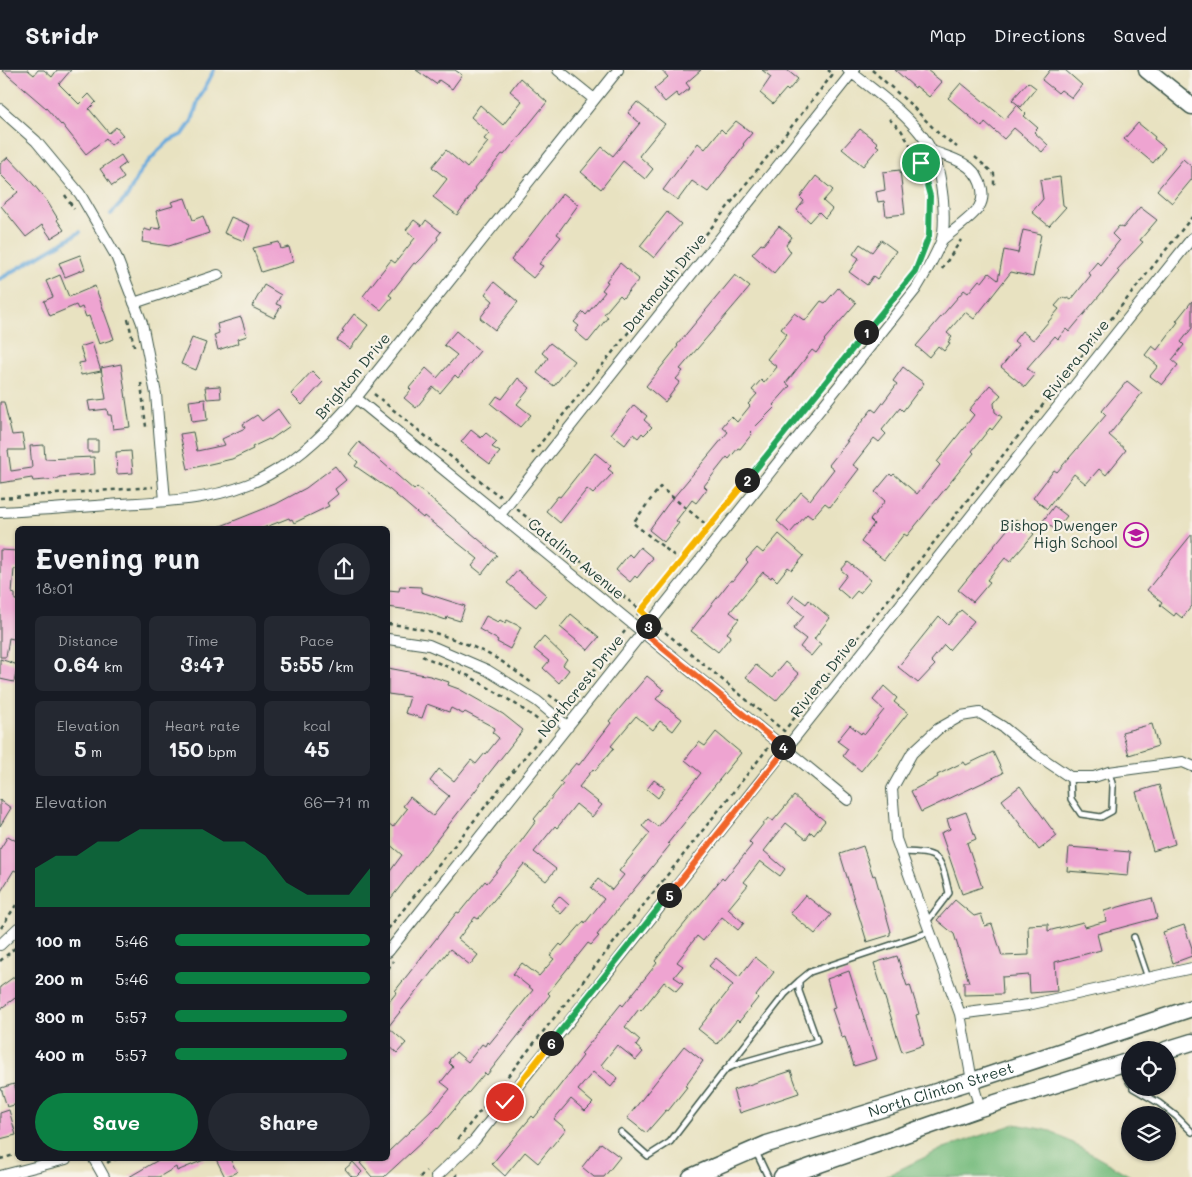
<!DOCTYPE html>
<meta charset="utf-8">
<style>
body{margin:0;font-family:Mali,sans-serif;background:#242831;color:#f1f3f6;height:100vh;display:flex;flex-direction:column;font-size:19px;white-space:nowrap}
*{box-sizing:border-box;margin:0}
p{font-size:16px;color:#9ea1a6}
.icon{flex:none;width:28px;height:28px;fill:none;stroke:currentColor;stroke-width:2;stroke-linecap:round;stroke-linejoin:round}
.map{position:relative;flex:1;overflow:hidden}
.sheet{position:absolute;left:15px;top:456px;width:375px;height:635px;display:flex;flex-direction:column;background:#171b24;border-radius:8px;box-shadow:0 1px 4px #0004}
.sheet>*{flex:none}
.buttons{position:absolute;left:1121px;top:971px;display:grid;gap:10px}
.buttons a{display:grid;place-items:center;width:55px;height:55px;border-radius:50%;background:#171b24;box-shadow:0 1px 4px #0004;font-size:25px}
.pin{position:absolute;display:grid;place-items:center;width:42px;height:42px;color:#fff;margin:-21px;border:2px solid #fff;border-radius:50%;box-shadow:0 1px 5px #0007}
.km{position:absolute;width:25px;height:25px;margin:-12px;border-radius:50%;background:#222;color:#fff;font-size:14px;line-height:25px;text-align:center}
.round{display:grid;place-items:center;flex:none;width:52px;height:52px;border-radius:26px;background:#242831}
.summary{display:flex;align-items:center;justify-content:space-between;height:85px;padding:0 20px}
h1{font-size:28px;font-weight:800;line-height:38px}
.stats{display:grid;grid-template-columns:repeat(3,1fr);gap:8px;height:85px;padding:5px 20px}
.stats div{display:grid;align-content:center;border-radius:8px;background:#242831;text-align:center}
.stats b{font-size:21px;font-weight:800}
.stats small{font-size:14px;font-weight:400}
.stats p{font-size:14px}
.chart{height:140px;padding:10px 20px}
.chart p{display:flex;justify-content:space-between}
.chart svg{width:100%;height:90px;margin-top:5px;fill:#0b8043;opacity:.7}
.action{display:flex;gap:10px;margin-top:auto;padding:10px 20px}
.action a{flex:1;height:58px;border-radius:30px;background:#0b8043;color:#fff;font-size:20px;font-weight:800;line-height:58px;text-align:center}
.action a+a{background:#242831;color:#f1f3f6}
ul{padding:0 20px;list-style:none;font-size:16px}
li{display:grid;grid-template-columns:80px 60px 1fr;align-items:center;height:38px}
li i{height:12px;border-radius:6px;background:#0b8043}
header{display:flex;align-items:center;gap:30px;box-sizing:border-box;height:70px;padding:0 25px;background:#171b24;border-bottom:1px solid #363941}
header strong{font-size:24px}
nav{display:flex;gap:28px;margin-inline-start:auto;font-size:18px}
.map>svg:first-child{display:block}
</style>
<header>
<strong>Stridr</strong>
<nav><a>Map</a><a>Directions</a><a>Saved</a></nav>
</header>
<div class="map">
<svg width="1192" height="1107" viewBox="0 0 1192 1107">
<rect width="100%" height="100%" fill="#f7f3e8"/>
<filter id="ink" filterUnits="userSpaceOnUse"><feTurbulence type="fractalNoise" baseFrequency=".02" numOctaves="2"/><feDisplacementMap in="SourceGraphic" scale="10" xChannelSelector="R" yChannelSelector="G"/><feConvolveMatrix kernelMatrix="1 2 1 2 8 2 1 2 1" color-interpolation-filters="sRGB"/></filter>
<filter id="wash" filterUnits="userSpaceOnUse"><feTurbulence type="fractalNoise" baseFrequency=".0096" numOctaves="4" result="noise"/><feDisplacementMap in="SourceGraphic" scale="20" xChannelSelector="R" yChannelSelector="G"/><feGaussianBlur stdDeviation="1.12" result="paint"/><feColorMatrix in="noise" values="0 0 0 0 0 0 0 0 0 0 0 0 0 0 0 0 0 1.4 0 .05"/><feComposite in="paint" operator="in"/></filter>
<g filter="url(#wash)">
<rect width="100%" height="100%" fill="#e8e2c1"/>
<path fill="#7abe81" stroke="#4c7e5a" d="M1015,1054l36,7 81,46h-248l60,-29z"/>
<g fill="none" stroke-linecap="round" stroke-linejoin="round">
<path stroke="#69aadc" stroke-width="4" d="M111,144l16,-17 14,-27 17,-19 11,-10 14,-7 9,-13 6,-20 16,-31
M0,209l80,-47"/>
</g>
<g id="blocks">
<path fill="#eea4d1" d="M2,0h26l6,5 4,-5h6l8,7 5,-7h14l-12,14 20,20 10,-10 7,8 -7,7 20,24 7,-6 7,8 -12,10 -5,-7 -20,16 -24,-30 -1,1 -15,-17z
M416,0h39l7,5 -10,14 -13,-9 -3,4z
M662,0h39l-15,13 4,5 -11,9 -3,-4 -11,9 -11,-13 14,-12z
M762,0h25l11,9 -10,12 -2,-2 -13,15 -13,-11 11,-16z
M895,0h32l15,12 -13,15 -13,-11 -1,2z
M1050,0h15l17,15 -10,13 -11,-8 -3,3 -16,-13z
M520,8l27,24 -43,53 -2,-1 -27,34 1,1 -19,26 -24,-18 14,-18 -15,-12 14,-17 21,18 21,-26 -4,-3 5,-6 -18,-16 9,-12 23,20 19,-24 -12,-10z
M1028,12l8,6 -15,19 -9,-7z
M961,13l44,36 12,-14 9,9 -2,2 14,12 -4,4 14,13 -6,7 -28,-24 -10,11 -19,-17 -3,5 -34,-29z
M637,32l28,22 -26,32 14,13 -8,10 -22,-18 -22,28 -20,-17 21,-25 11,9 27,-33 -12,-10z
M736,51l16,12 -9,11 1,1 -36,47 -16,-11 -14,19 -15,-10 35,-47 7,6 16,-20 4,4z
M1138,53l17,14 -1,2 11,9 -12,15 -29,-24z
M860,59l18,14 -2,2 3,2 -16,19 -21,-17z
M121,85l5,8 -8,6 6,9 -12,8 -12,-17z
M8,87l21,22 18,22 11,18 -1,1 7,10 -13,8 -9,-13 -16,12 -25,-31 17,-14 -18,-18v-10z
M1183,89l9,8v12l-20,24 -15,-13z
M900,100l5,44 -19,2 -2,-15 -6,1 -2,-10 9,-2 -2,-18z
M816,106l17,14 -10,11 9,8 -7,9 -6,-6 -9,10 -13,-12 7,-9 -4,-4z
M1060,107l3,28 3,2 -17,19 -17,-14 11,-13 -3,-19z
M563,123l15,12 -21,29 4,3 -22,27 4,2 -10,12 -22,-18z
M185,128l8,22 10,-4 6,17 -40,13 -27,-4 2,-13 7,2 1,-3 9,1 -5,-18 17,-5 -2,-4z
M1140,137l17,13 -17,20 3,2 -26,28 2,2 -50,60 -3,-3 -8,10 -3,-3 -28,32 8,7 -10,12 -24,-20 18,-22 -5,-4 8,-10 11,9 26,-31 -4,-3 8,-9 3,2 2,-1 3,2 20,-25 -3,-2 9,-11 3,3 19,-24 -7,-7 7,-8 4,2z
M667,142l14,12 -27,34 -14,-12z
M231,147l19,8 -6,16 -20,-8z
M414,150l8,6 4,-6 15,12 -4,5 1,2 -15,18 -7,7 -2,-1 -25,32 3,2 -11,13 -18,-14 28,-36 4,3 20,-25 -9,-8z
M779,156l13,11 -6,8 5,7 -17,21 -22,-19 9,-10 2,1z
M1023,160l18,4 -8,43 -22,-5 -37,47 -9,-7 -18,21 5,4 -4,5 2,1 -6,8 -6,-5 -9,11 -13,-11 48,-56 4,3 11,-13 3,2 7,-9 9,7 6,-30 14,3z
M881,170l15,11 -19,28 -4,-3 -6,9 -18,-13 10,-14 -6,-4 7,-10 12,8z
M279,172l2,7 8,-2 4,15 -32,10 -8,-24z
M80,185l5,14 -20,8 -6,-14z
M620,193l19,16 -16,19 -3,-3 -16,19 4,3 -20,25 -13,-11 4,-5 -5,-4 9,-10 3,3 19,-23 -3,-2 6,-8 -2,-1z
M60,205l9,22 26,-11 19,53 -15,5 -10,-28 -3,1 -4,-10 -4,2 -2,-4 -26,11 -6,-15 9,-4 -7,-16z
M735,205l15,12 -70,82 3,2 -7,8 4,3 -15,20 -19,-16 32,-40 -1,-1z
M494,212l24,20 -23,28 -15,-12 13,-17 -8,-7z
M264,215l17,10 -5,9 5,2 -7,12 -22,-11z
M838,218l18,15 -32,37 1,1 -9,12 -4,-3 -26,33 4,3 -17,19 2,2 -25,25 2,2 -12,15 -2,-1 -9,11 -2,-2 -23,29 3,3 -11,14 -4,-3 -16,21 3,2 -15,19 -15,-12 19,-26 60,-72 -6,-5 9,-11 6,6 13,-16 -2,-2 9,-10 -5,-4 9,-10 3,3 13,-16 -10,-8 20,-25 -6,-5 13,-16 11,8 16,-20 4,2z
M1192,231v27l-11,14 3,3 -12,15 6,5 -16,20 -12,-9 8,-10 -13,-11 7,-9 5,4 21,-28 -2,-1z
M354,244l14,11 -18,24 -13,-9 7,-9 -2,-1z
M241,247l6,19 -9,3 1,4 -21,7 -4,-15 5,-2 -2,-9z
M456,261l24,20 -22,27 -3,-3 -15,18 -7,-6 -17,21 -12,-10 7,-8 -2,-2 17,-20 11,10 20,-23 -13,-10z
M192,268l14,5 -10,27 -15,-6z
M92,273l9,28 -20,4 -2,-12 6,-1 -5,-15z
M550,273l24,18 -20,25 -17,-13 11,-15 -6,-5z
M121,294l9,63 -17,2 -2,-14h-3l-1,-6 -17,2 -2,-10 18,-2 -5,-31z
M903,297l21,16 -21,28 -3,-3 -18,22 4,4 -7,8 -5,-4 -21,27 6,4 -29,38 -5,-4 -13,15 -5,-4 -17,19 -13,-12 24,-29 9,8 24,-31 -5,-4 19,-24h-2l26,-32 4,3 21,-28 -4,-3z
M312,301l11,11 -21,23 -11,-11z
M518,308l12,10 -13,16 14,11 -11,12 -29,-23 6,-8 5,3z
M1127,311l15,12 -33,42 17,15 -20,25 -7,-6 -13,15 -12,-10 -27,35 -14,-11 21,-28 3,2 49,-57 -4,-4z
M990,315l11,10 -7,8 1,9 7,5 -10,13 -2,-2 -18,23 2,2 -67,83 -3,-2 -20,26 -23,-18 13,-18 -4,-4 15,-19 -10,-9 15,-18 2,2 2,-2 23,20 23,-29 -3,-3 37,-47 -5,-5z
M220,316l1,12 -14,1 -2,-12z
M205,329l2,21 -15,2 -3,-21z
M0,332h4l8,33 10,-1 3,16h-17l3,21 21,-3 -2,-22 14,-1 1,14 49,-2 1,17 -36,3v2l-26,2 -1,-3 -32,5z
M634,335l13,11 -3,4 8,7 -8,8 -2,-2 -4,5 -5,-4 -8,11 -14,-11z
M278,339l12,17 -20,14 -1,-1 -17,8 1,2 -21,10 -44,10 -8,-35 13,-2 4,19 28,-6 -3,-6 23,-11 -2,-4 14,-9 5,6z
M471,360l10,8 5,-5 11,9 -5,5 8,5 -10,12 -29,-22z
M88,370h10v12h-10z
M359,372l55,48 3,-3 80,68 -15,19 -10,-8 6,-7 -54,-43 -1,2 -33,-28 -35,-24 3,-4 -9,-8z
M131,381l2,22 -16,1 -1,-22z
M595,383l16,13 -3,3 5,4 -20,21 -6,-5 -27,34 -14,-12 12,-15 2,1z
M335,396l11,14 -11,9 3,5 -11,9 2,3 -35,17 -2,-4 -2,1 -1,-2 -28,11 -45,-1 60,-24 30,-16z
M1054,436l13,10 -11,14 -13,-9z
M1016,449l18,15 -24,28 -5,-4 -18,22 3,2 -17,20 -15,-12z
M779,464l25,22 -12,14 -4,-3 -11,14 -5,-5 -1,2 -8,-6 -33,40 9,7 -12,14 4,3 -13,16 -27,-21 40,-51 2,1 15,-19 -2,-2 11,-12 6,5z
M1192,464v72l-10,12 -6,-5 -2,3 -14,-11 2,-3 -15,-12z
M640,477l13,11 -16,20 -2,-2 -5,6 -14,-12 13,-16 3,3z
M0,480l18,1v18h-4l-2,24 3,1v6h3v40l-9,-2 -3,19h-6z
M848,492l23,18 -11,13 -3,-2 -7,8 -13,-11 10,-13 -6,-5z
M518,500l28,25 -10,12 -29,-24z
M400,516l21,1v5l44,14 -5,15 -13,-4 -1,3 -23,-8 -35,-5v-17l11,1z
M794,525l12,9 3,-4 21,18 -16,21 7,5 -10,12 -11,-9 6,-8 -13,-10 11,-13 -16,-13z
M961,540l13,11 -25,29 -5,-5 -13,16 4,4 -17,18 -20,-16 41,-51 9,9z
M571,544l28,23 -11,13 -28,-23z
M486,546l12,6 2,-2 5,3 2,-3 14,7 -11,22 -13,-7 1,-2 -19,-11z
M544,567l23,22 -4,6 6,5 -10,13 -16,-15 6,-7 -15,-12z
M0,589l18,6 -4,17 -14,-3z
M785,592l14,12 -23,27 -30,-24 10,-12 16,13z
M388,598l42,8 19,6 -1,3 11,4 44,25 20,16 -135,172v-28l14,-19 -14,-12v-20l5,4 14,-18 -4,-3 7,-9 23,19 16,-20 -19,-15 9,-12 15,12 17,-21 5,4 9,-11 1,1 13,-16 -7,-6 3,-4 -30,-16 -2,2 -12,-6 -2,4 -22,-8 -5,14 -17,-5 5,-16 -22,-3z
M647,606l17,14 -8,9 26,20 -9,12 -13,-10 -7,9 -17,-14 -25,30 3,2 -19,23 -2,-2 -14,18 23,18 -10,12 -16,-13 -19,24 -2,-2 -21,26 22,17 -10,12 -22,-17 -46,55 -3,-2 -17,22 20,16 -8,10 -20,-16 -62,78 18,16 -9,10 -9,-8v-42l9,-11 -2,-1 62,-79 2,1 26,-32 2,2 23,-27 26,-35 -2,-2 29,-35 -3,-2 16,-19 3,2 32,-42 -2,-2z
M884,616l13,12 -3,4 14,11 -47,58 -18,-15 5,-7 -11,-8 13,-16 11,9 1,-2 3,2 19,-24 -11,-10z
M1152,654l6,22 -29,9 -7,-23z
M716,662l25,21 -73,90 2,2 -73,90 2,1 -8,9 -3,-2 -40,50 2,2 -63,80 -2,-2 -47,56 -1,-1 -53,49h-12l-12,-14 5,-4h23v-7l46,-44 16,-19 -9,-7 12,-15 -4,-4 1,-2 -1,-1 7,-8 12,10 14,-18 3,2 2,-4 2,2 44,-54 -20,-16 9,-11 17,13 15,-17 -4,-3 10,-12 2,2 22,-25 1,2 19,-24 -13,-11 7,-9 14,11 12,-15 -5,-4 31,-38 -8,-7 6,-7 10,8 43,-54 -16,-13 14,-18 6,4z
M993,682l10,21 -82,39 -10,-21 27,-14 -1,-2 27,-13 2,3z
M654,710l11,8 -7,10 -11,-9z
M1159,715l16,59 -22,7 -17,-59z
M1020,716l37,50 -18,14 -37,-50z
M794,726l31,25 -11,14 -3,-3 -5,7 -20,-16 -22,28 21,18 -5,7 -20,-15 -16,21 4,3 -20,24 16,14 -6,7 -16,-13 -19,24 -6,-5 -20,26 6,4 -9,11 9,6 -7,8 -12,-9 -23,29 -2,-2 -14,18 15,13 -4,6 7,6 -7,8 -19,-15 -16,20 17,13 -7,9 -18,-15 -15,18 15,13 -8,8 -14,-12 -17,20 12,10 -28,34 -13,-11 -20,24 -13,-12 40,-48 2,2 13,-16 36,-46 -2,-2 40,-50 2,2 34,-43 -2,-2 17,-22 50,-61 2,2 28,-35 -3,-3 19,-24 5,3z
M0,730l11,8 -11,18z
M966,742l10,27 -9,4 15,44 -20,7 -21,-61 9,-4 -3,-10z
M8,766l10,6v30l-4,-2 -14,23v-44z
M863,776l10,30 2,-1 16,57h-1v3l-23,7 -27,-88z
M1069,777l61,5 -2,24 -61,-5z
M805,825l26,20 -16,19 -25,-21z
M559,826l10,9 -8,9 -10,-9z
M1152,828l5,20 -60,16 4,16 -46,12 2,29 -27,2 -1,-18 -27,2 1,17 -39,1v-13h5l-15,-48 -17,-14 18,-20 19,16 7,-2 4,12 7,-2 10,32 27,-1 -1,-30 20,-1v7l35,-9 2,5 21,-6 -2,-10z
M1184,855l8,23v8l-19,7 -10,-31z
M897,886l10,30 3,-1 9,29 -3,1 8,30 -22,7 -28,-89z
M755,887l19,15 -18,24 2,2 -19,24 -2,-2 -20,24 -19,-15 35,-44 -24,-19 7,-8 23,19z
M849,901l28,88 -23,7 -9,-29 -3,1 -10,-29 3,-1 -8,-29z
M18,904v22l-18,13v-22z
M684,976l19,15 -18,25 2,1 -19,24 -2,-1 -20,23 -19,-15z
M791,1001l8,22 -59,20 -7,-23z
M14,1014l4,11v9l-11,3 -6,-19z
M9,1040l7,25 -16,4v-26z
M601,1073l19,14 -16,20h-10l-12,-10z
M160,1089h46l-29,12 -1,-4 -17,10h-30z
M216,1089h14l7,13 -12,5z
M353,1092l9,10 -5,5h-5l-7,-8z"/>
</g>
</g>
<g filter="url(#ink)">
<use href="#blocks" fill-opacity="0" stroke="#3d5649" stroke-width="1"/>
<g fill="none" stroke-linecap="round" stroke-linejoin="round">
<defs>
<path id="lane" d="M1070,707l1,22 10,15 20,3 11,-6 1,-24 -4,-15
M901,782c41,1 39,3 48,41l-23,30
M1134,867l14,41
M728,997l57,-73 14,-13
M1121,997l9,16
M1133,1018l26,15 17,13 16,16
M621,1062l27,24 22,-14 56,-73 14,-6 77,-22 -18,-50v-10l11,-9 120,-40
M756,1082l12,25"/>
<path id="street" d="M558,0l36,29
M0,39l36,32 44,53 36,62 26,67 14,71 9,107
M932,81c10,4 23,7 32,13 14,8 24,28 15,43 -6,10 -28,25 -37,33
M134,233l84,-28
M356,328l492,402
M0,442c40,-2 81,-5 121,-8 50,-3 102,-4 147,-29 35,-19 62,-47 88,-77l262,-328
M499,446l355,-446
M388,569l41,6 58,25 50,31 31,26
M1192,696l-9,-4 -74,10 -15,5h-24l-34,-23 -33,-27 -23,-14 -19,3 -23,13 -26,24 -20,36 4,50 64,175 68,-9 164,-37
M0,875l18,-17
M388,882l528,-663c9,-15 18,-30 25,-47 4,-12 3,-29 2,-42 -2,-16 -4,-33 -11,-48 -14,-31 -57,-61 -84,-82
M960,944l12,67 8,27
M94,1089l10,18
M0,1106l66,-17
M436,1107l38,-36 718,-903"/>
<g id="primary">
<path d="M1147,0l45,36"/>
<path d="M1166,980l26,-8"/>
<path id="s1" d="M691,1107l76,-33 205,-63 220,-73"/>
<path d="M782,1107l198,-69 150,-47"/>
</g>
</defs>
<use href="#lane" stroke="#3d5649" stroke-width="8"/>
<use href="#street" stroke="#3d5649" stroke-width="12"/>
<use href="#primary" stroke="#3d5649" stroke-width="19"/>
<path stroke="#3d5649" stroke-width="2.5" stroke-dasharray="4 4" stroke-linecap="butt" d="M872,0l38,34 30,31 17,12
M889,49l12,11 20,33 9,33 -1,40 -7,19
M975,87l19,17v14
M65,125l9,14
M942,199l19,-29
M128,249l7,31
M141,313l5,44
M374,324l125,102 2,-2
M532,384l301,-380 -5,-4
M0,428l153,-11
M519,439l-1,1 126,103
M681,491l-48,-38 27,-36 48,39
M637,545l200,-246
M388,554c33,2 76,17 106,33 13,7 26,18 38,26
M659,557l125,104 408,-514
M422,586l47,20 45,27 34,24
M549,625l16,11
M563,639l62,-78
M1,858l17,-26
M388,859l162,-204
M0,891l16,-14
M388,899l5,-8
M458,1069l310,-391
M0,1089l18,-5
M109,1093l-1,-1 8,-3
M420,1107l6,-6
M455,1107l5,-5"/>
<use href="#lane" stroke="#fff" stroke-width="5"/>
<use href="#street" stroke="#fff" stroke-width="10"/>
<use href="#primary" stroke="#fff" stroke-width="16"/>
</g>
</g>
<g fill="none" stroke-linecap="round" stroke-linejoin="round" filter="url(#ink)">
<defs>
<path id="split-1" d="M866,262l49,-60 14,-36 1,-40 -9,-33"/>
<path id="split-2" d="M747,410l119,-148"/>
<path id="split-3" d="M648,556l4,-5 -11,-10 106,-131"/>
<path id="split-4" d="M648,556l-5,6 140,115"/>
<path id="split-5" d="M669,825l117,-146 -3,-2"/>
<path id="split-6" d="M551,973l118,-148"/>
<path id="split-7" d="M505,1032l46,-59"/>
</defs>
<use href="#split-1" stroke="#fff" stroke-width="10"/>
<use href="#split-2" stroke="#fff" stroke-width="10"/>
<use href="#split-3" stroke="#fff" stroke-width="10"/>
<use href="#split-4" stroke="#fff" stroke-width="10"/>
<use href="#split-5" stroke="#fff" stroke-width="10"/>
<use href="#split-6" stroke="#fff" stroke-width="10"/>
<use href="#split-7" stroke="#fff" stroke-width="10"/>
<use href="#split-1" stroke="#22a559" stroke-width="6"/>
<use href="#split-2" stroke="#22a559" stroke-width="6"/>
<use href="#split-3" stroke="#f5b400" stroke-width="6"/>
<use href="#split-4" stroke="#f0652b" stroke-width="6"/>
<use href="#split-5" stroke="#f0652b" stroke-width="6"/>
<use href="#split-6" stroke="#22a559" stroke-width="6"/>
<use href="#split-7" stroke="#f5b400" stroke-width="6"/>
</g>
<defs>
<symbol id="school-ring" viewBox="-11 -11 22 22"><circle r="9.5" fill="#f7f3e8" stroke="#b5179e" stroke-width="1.5"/><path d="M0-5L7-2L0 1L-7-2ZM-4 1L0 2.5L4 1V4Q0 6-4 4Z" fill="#b5179e"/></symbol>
</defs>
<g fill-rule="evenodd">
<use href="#school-ring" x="1122" y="451" width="28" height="28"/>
</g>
<g text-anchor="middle" stroke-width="4.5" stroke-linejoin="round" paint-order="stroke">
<g font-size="15" fill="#1f3d34" stroke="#f7f3e8">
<text transform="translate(665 213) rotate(-51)" y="5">Dartmouth Drive</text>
<text transform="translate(1076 290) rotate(-52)" y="5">Riviera Drive</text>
<text transform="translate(353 306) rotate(-50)" y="5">Brighton Drive</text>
<text transform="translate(576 489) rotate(39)" y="5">Catalina Avenue</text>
<text transform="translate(824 607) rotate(-52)" y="5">Riviera Drive</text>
<text transform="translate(581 616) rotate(-51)" y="5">Northcrest Drive</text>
<text dy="5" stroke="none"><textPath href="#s1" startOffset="265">North Clinton Street</textPath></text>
</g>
<g font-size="15" fill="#1f3d34" stroke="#f7f3e8" text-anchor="end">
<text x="1118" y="461">Bishop Dwenger<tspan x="1118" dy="17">High School</tspan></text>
</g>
</g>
</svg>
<div class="buttons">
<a><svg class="icon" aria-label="locate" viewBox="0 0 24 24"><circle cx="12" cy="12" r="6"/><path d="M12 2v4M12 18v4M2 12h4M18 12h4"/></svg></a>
<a><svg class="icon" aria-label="layers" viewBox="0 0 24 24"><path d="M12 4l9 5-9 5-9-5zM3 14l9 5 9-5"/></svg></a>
</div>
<div class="pin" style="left:921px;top:93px;background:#1e9e55"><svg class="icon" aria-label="arrive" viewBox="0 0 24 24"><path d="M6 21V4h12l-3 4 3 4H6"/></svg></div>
<div class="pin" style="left:505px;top:1032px;background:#d93025"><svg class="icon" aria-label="check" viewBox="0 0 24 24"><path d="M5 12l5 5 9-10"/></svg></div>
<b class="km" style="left:866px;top:262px">1</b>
<b class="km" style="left:747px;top:410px">2</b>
<b class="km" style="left:648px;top:556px">3</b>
<b class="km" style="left:783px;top:677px">4</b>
<b class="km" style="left:669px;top:825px">5</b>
<b class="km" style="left:551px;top:973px">6</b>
<section class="sheet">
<div class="summary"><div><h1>Evening run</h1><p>18:01</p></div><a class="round"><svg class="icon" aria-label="share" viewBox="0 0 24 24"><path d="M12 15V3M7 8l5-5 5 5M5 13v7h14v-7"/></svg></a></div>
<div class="stats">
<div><p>Distance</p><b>0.64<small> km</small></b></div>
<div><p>Time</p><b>3:47</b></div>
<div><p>Pace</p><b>5:55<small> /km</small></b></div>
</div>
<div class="stats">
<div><p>Elevation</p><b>5<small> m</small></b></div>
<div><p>Heart rate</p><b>150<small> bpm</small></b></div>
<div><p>kcal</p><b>45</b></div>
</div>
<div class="chart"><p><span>Elevation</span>66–71 m</p>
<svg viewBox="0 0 160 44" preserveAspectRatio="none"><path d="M0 44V25L10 19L20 19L30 12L40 12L50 6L60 6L70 6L80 6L90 12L100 12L110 19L120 32L130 38L140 38L150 38L160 25V44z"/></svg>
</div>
<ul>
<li><b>100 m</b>5:46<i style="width:100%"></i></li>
<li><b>200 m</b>5:46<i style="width:100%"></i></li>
<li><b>300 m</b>5:57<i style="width:88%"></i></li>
<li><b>400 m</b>5:57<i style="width:88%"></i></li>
</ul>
<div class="action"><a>Save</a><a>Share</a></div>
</section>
</div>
